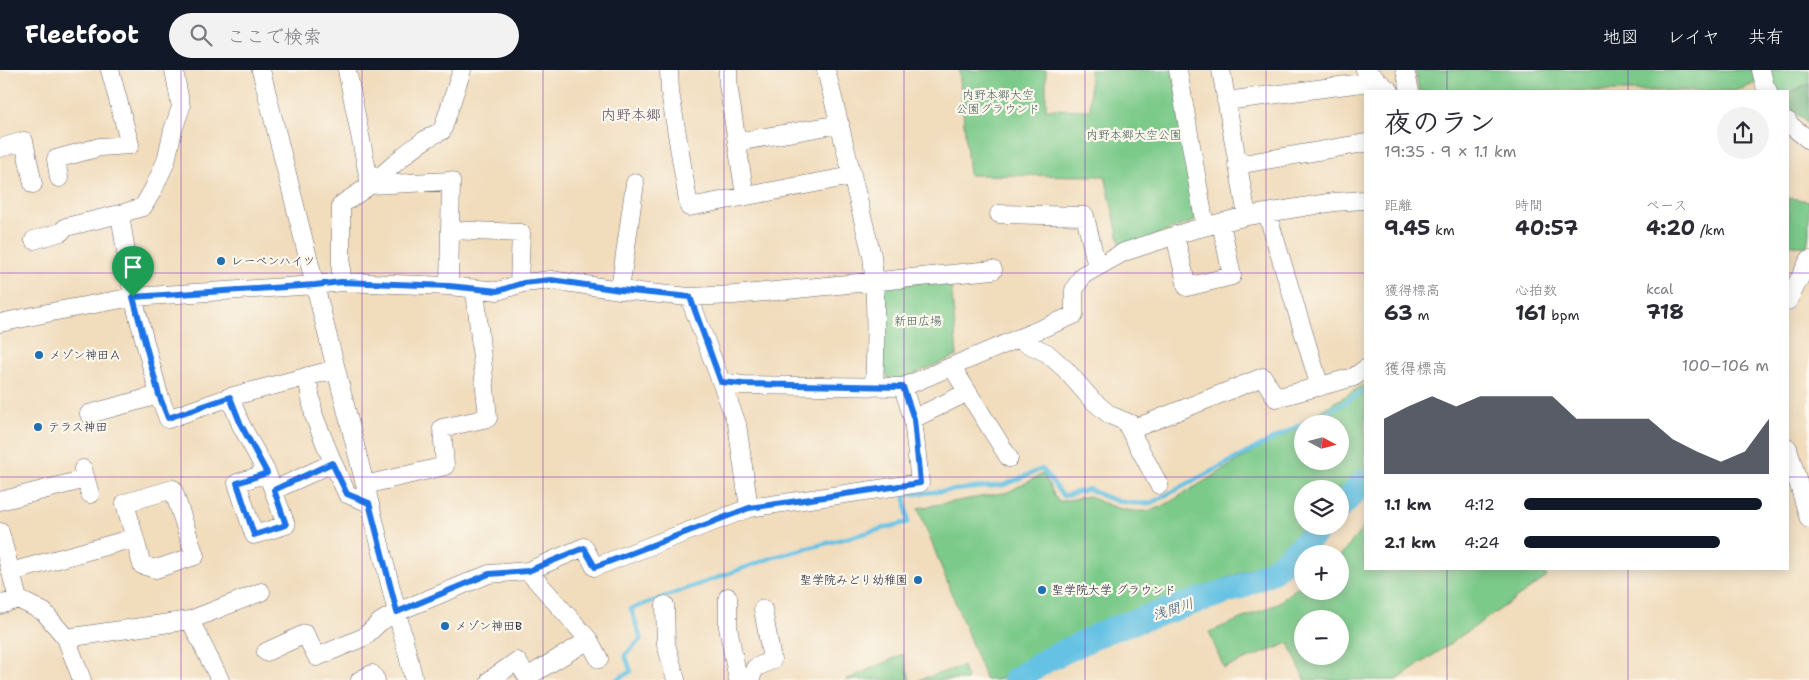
<!DOCTYPE html>
<html lang="ja">
<meta charset="utf-8">
<style>
body{margin:0;font-family:"Shantell Sans","Klee One",sans-serif;background:#f2f2f3;color:#2b2b33;height:100vh;display:flex;flex-direction:column;font-size:19px;white-space:nowrap}
*{box-sizing:border-box;margin:0}
p{font-size:16px;color:#7c7c81}
.icon{flex:none;width:28px;height:28px;fill:none;stroke:currentColor;stroke-width:2;stroke-linecap:round;stroke-linejoin:round}
.map{position:relative;flex:1;overflow:hidden}
.details{position:absolute;left:1364px;top:20px;width:425px;height:480px;display:flex;flex-direction:column;background:#fff;border-radius:0px;box-shadow:0 2px 12px #0003}
.details>*{flex:none}
.needle{width:32px;rotate:97deg}
.fabs{position:absolute;left:1294px;top:345px;display:grid;gap:10px}
.fabs a{display:grid;place-items:center;width:55px;height:55px;border-radius:50%;background:#fff;box-shadow:0 2px 12px #0003;font-size:25px}
.pin{position:absolute;display:grid;place-items:center;width:42px;height:42px;color:#fff;margin:-51px -21px;border-radius:50% 50% 50% 0;rotate:-45deg;box-shadow:0 0 5px #0007}
.pin .icon{rotate:45deg}
.round{display:grid;place-items:center;flex:none;width:52px;height:52px;border-radius:26px;background:#f2f2f3}
.head{display:flex;align-items:center;justify-content:space-between;height:85px;padding:0 20px}
h1{font-size:28px;font-weight:700;line-height:38px}
.stats{display:grid;grid-template-columns:repeat(3,1fr);gap:8px;height:85px;padding:5px 20px}
.stats div{display:grid;align-content:center}
.stats b{font-size:21px;font-weight:700}
.stats small{font-size:14px;font-weight:400}
.stats p{font-size:14px}
.chart{height:140px;padding:10px 20px}
.chart p{display:flex;justify-content:space-between}
.chart svg{width:100%;height:90px;margin-top:5px;fill:#111827;opacity:.7}
ul{padding:0 20px;list-style:none;font-size:16px}
li{display:grid;grid-template-columns:80px 60px 1fr;align-items:center;height:38px}
li i{height:12px;border-radius:6px;background:#111827}
header{display:flex;align-items:center;gap:30px;box-sizing:border-box;height:70px;padding:0 25px;background:#111827;color:#fff}
header strong{font-size:24px}
nav{display:flex;gap:28px;margin-inline-start:auto;font-size:18px}
.search{width:350px;height:45px;background:#f2f2f3;display:flex;align-items:center;gap:12px;box-sizing:border-box;padding:0 18px;border-radius:28px;color:#7c7c81;font-size:19px}
.map>svg:first-child{display:block}
</style>
<header>
<strong>Fleetfoot</strong>
<div class="search"><svg class="icon" aria-label="search" viewBox="0 0 24 24"><circle cx="10" cy="10" r="6"/><path d="M15 15l6 6"/></svg>ここで検索</div>
<nav><a>地図</a><a>レイヤ</a><a>共有</a></nav>
</header>
<div class="map">
<svg width="1809" height="610" viewBox="0 0 1809 610">
<rect width="100%" height="100%" fill="#fbf7ec"/>
<filter id="ink" filterUnits="userSpaceOnUse"><feTurbulence type="fractalNoise" baseFrequency=".02" numOctaves="2"/><feDisplacementMap in="SourceGraphic" scale="10" xChannelSelector="R" yChannelSelector="G"/><feConvolveMatrix kernelMatrix="1 2 1 2 8 2 1 2 1" color-interpolation-filters="sRGB"/></filter>
<filter id="wash" filterUnits="userSpaceOnUse"><feTurbulence type="fractalNoise" baseFrequency=".0096" numOctaves="4" result="noise"/><feDisplacementMap in="SourceGraphic" scale="20" xChannelSelector="R" yChannelSelector="G"/><feGaussianBlur stdDeviation="1.12" result="paint"/><feColorMatrix in="noise" values="0 0 0 0 0 0 0 0 0 0 0 0 0 0 0 0 0 1.4 0 .05"/><feComposite in="paint" operator="in"/></filter>
<g filter="url(#wash)">
<rect width="100%" height="100%" fill="#f1dcbc"/>
<path fill="#7cca8a" stroke="#4f7662" fill-rule="evenodd" d="M959,0h87v39l44,1v-40h83l24,150 -76,28 -16,-72 -136,-1z
M1415,0h338l4,13 -21,8h-317z
M1769,0h40v14l-21,9v-2h-12z
M1788,128l21,3v33l-2,13 -19,-3z
M951,210l6,76 -58,24 -10,-1 -6,-10 -3,-83z
M1365,314v83l-25,31v-9h-38v37h6l-45,37 -68,29 -105,35 -92,53h-12l-68,-172 90,-16 35,-18 15,28 31,-6c14,9 40,17 57,15 6,0 13,-4 19,-6zM1302,354h38v37h-38z
M1365,456v43h178l4,8 -150,103h-92l-16,-37 -65,25 -15,-36 66,-27 27,-21v7h38v-35zM1302,549h38v37h-38z
M903,584l7,26h-65h1z
M963,596l4,14h-49z"/>
<path fill="#65ae76" stroke="#446858" d="M1809,14v41l-21,-19v-13z"/>
<g fill="none" stroke-linecap="round" stroke-linejoin="round">
<path stroke="#66c2e4" stroke-width="4.5" d="M1304,354l40,-21 21,-13
M616,610l15,-9 -6,-16 16,-16 -10,-30 143,-52 134,-35 -3,-27 99,-10 38,-16 21,27 26,-7c21,12 39,16 62,14l151,-79"/>
<path stroke="#66c2e4" stroke-width="25" d="M1340,437l25,-26
M1015,610l32,-20 62,-30 131,-43 31,-15 29,-24 21,-22"/>
</g>
</g>
<g filter="url(#ink)">
<g fill="none" stroke-linecap="round" stroke-linejoin="round">
<defs>
<path id="minor" d="M261,0l153,610
M347,0l23,115
M669,0l1,22 19,115 163,-31
M728,0v14l17,112
M826,0l46,186c5,44 4,87 2,131
M1178,0l27,156
M1221,0l26,146
M1365,0l25,21
M1405,0l5,21
M1761,0l4,16 3,5
M1226,31l151,-20
M1788,51l2,4 19,15
M737,72l103,-18
M0,78l24,-7 9,43
M1237,95l128,-22
M59,108l-3,-19 44,-12 30,-2 -20,-75
M370,115l81,-4 -2,105
M1267,143l53,174
M120,144l13,83 26,98 9,24 62,-22 106,-28
M999,144l86,2 12,51
M450,160l71,3 -2,51
M1175,165l12,52 45,-11 -11,-53
M34,170l27,-8 5,-5 54,-13 23,-7 11,-19 12,-27 7,-31 8,-23 -7,-37
M341,212v-77c9,-7 20,-13 29,-20 24,-19 43,-42 72,-54l20,-61
M620,220l15,-107
M1788,231l21,-41
M0,253l57,-12 76,-14 182,-12 26,-3 108,4 49,5 25,-8 28,-3 69,10 69,7 45,-2 259,-25
M1017,269l30,14 18,16 27,31 18,15 28,12 125,-50 13,21 78,-21 11,-8
M952,297l57,91
M307,306l7,40 19,47 14,31 22,9
M721,312l22,3 160,2 171,-72v-25l9,-15 41,-23 68,-22 55,-14 87,-14 31,-2
M230,327l11,28 26,48 19,52 -32,10 -17,-52 30,-10
M89,344l70,-19
M913,349l55,-27
M1125,351l34,64
M1788,378l21,71
M83,399l7,25
M365,415l80,-19 -3,-38 46,-10 -13,-129
M173,419l22,67 -39,13 -14,-4 -17,-62z
M274,420l59,-27
M0,431l86,-22
M749,438l171,-25 -7,-64 -10,-32
M0,462l18,67 26,13 22,26 16,42
M528,501l61,69 10,19
M11,502l123,-34
M728,527v30l10,53
M0,535l18,-6
M665,535l1,39 10,36
M190,550l30,60
M66,568l124,-18 71,-28
M266,582l39,-18 12,23 47,-20 16,-15 17,-10 92,-38 39,-3 56,-24 11,20 154,-59 -12,-84 -48,-127
M532,604l57,-34
M360,610l12,-6 4,6
M490,610l27,-19 12,19
M750,610l5,-12 17,-8 -9,-51"/>
</defs>
<use href="#minor" stroke="#6a6368" stroke-width="19"/>
<use href="#minor" stroke="#fff" stroke-width="18"/>
</g>
</g>
<g fill="none" stroke-linecap="round" stroke-linejoin="round" filter="url(#ink)">
<defs>
<path id="route" d="M551,210l69,10 70,7 31,85 22,2 160,3 11,32 6,64 -171,25 -154,59 -11,-19 -56,23 -39,3 -92,38 -28,-109 -22,-9 -15,-31 -58,27 12,35 -32,10 -17,-52 30,-10 -26,-48 -11,-28 -62,21 -9,-23 -26,-98 182,-12 26,-3 108,4 49,5 25,-8z"/>
</defs>
<use href="#route" stroke="#fff" stroke-width="10"/>
<use href="#route" stroke="#1a73e8" stroke-width="6"/>
</g>
<path fill="none" stroke="#7b2cbf" stroke-width="1" stroke-opacity="0.55" d="M181,0v610M362,0v610M543,0v610M724,0v610M904,0v610M1085,0v610M1266,0v610M1447,0v21M1628,0v21M0,203h1365M1788,203h21M0,407h1365M1788,407h21M1447,499v111M1628,499v111"/>
<g fill="#1f6fb2" stroke="#fbf7ec" stroke-width="2">
<circle cx="221" cy="191" r="5"/>
<circle cx="39" cy="285" r="5"/>
<circle cx="38" cy="357" r="5"/>
<circle cx="918" cy="510" r="5"/>
<circle cx="1042" cy="520" r="5"/>
<circle cx="445" cy="556" r="5"/>
</g>
<g text-anchor="middle" stroke-width="4.5" stroke-linejoin="round" paint-order="stroke">
<g font-size="12" fill="#425d57" stroke="#fbf7ec">
<text x="998" y="29">内野本郷大空<tspan x="998" dy="14">公園グラウンド</tspan></text>
<text x="1134" y="69">内野本郷大空公園</text>
<text x="918" y="255">新田広場</text>
</g>
<g font-size="12" fill="#22223b" stroke="#fbf7ec" text-anchor="start">
<text x="231" y="195">レーベンハイツ</text>
<text x="49" y="289">メゾン神田Ａ</text>
<text x="48" y="361">テラス神田</text>
<text x="908" y="514" text-anchor="end">聖学院みどり幼稚園</text>
<text x="1052" y="524">聖学院大学 グラウンド</text>
<text x="455" y="560">メゾン神田B</text>
</g>
<g font-size="14" font-style="italic" fill="#3a5a76" stroke="#fbf7ec">
<text transform="translate(1173 539) rotate(-18)" y="5">浅間川</text>
</g>
<g font-size="15" fill="#5e506a" stroke="#fbf7ec">
<text x="631" y="50">内野本郷</text>
</g>
</g>
</svg>
<div class="fabs">
<a><svg class="needle" viewBox="-14 -14 28 28"><path d="M0-13l5 13h-10z" fill="#e53935"/><path d="M0 13l5-13h-10z" fill="#7c7c81"/></svg></a>
<a><svg class="icon" aria-label="layers" viewBox="0 0 24 24"><path d="M12 4l9 5-9 5-9-5zM3 14l9 5 9-5"/></svg></a>
<a>+</a>
<a>−</a>
</div>
<div class="pin" style="left:133px;top:227px;background:#1e9e55"><svg class="icon" aria-label="arrive" viewBox="0 0 24 24"><path d="M6 21V4h12l-3 4 3 4H6"/></svg></div>
<section class="details">
<div class="head"><div><h1>夜のラン</h1><p>19:35 · 9 × 1.1 km</p></div><a class="round"><svg class="icon" aria-label="share" viewBox="0 0 24 24"><path d="M12 15V3M7 8l5-5 5 5M5 13v7h14v-7"/></svg></a></div>
<div class="stats">
<div><p>距離</p><b>9.45<small> km</small></b></div>
<div><p>時間</p><b>40:57</b></div>
<div><p>ペース</p><b>4:20<small> /km</small></b></div>
</div>
<div class="stats">
<div><p>獲得標高</p><b>63<small> m</small></b></div>
<div><p>心拍数</p><b>161<small> bpm</small></b></div>
<div><p>kcal</p><b>718</b></div>
</div>
<div class="chart"><p><span>獲得標高</span>100–106 m</p>
<svg viewBox="0 0 160 44" preserveAspectRatio="none"><path d="M0 44V17L10 11L20 6L30 11L40 6L50 6L60 6L70 6L80 17L90 17L100 17L110 17L120 27L130 33L140 38L150 33L160 17V44z"/></svg>
</div>
<ul>
<li><b>1.1 km</b>4:12<i style="width:97%"></i></li>
<li><b>2.1 km</b>4:24<i style="width:80%"></i></li>
</ul>
</section>
</div>
